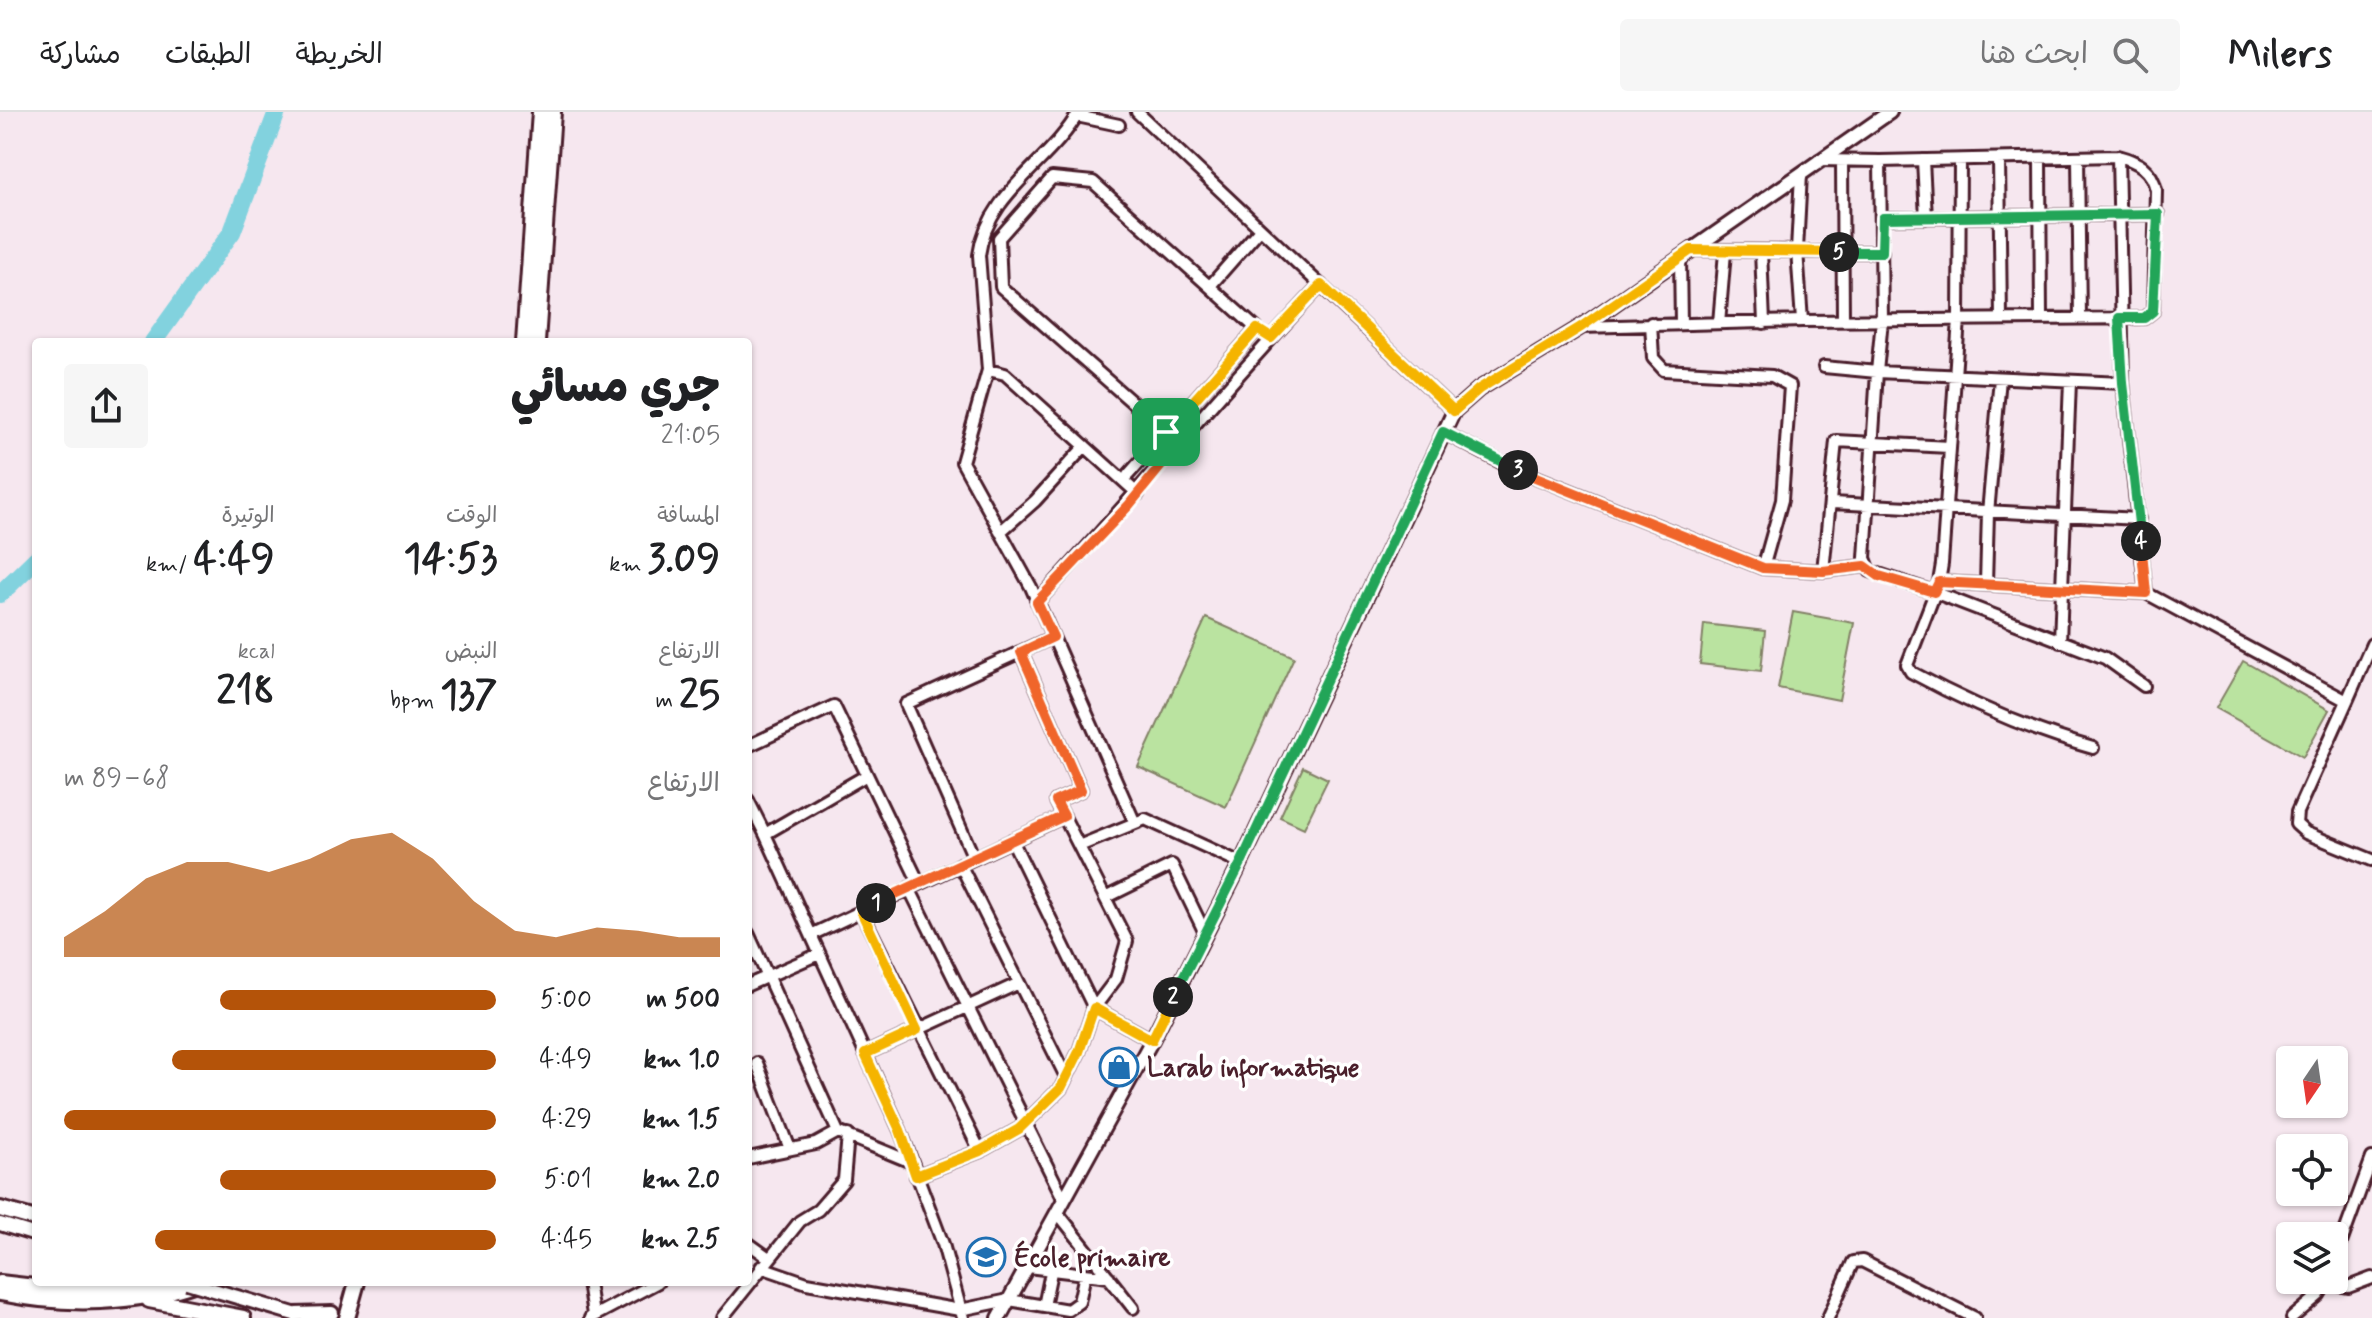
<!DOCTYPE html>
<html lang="ar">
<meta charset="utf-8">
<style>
body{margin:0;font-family:Mynerve,"Playpen Sans Arabic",sans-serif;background:#f6f6f6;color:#202124;direction:rtl;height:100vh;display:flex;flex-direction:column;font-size:30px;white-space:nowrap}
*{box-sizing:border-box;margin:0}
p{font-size:26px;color:#757577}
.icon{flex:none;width:44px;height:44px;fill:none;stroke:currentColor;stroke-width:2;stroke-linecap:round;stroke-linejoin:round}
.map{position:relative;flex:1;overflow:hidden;direction:ltr}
.sheet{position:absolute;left:32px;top:226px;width:720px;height:948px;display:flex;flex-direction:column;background:#fff;border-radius:8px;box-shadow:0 2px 6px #0004;direction:rtl}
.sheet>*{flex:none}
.needle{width:52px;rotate:193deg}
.fabs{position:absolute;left:2276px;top:934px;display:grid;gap:16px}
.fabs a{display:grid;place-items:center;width:72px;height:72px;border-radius:8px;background:#fff;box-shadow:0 2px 6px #0004;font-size:40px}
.pin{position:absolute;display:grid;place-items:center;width:68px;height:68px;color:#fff;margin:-34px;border-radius:16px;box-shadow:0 4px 12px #0006}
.km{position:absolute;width:40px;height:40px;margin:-20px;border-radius:50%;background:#222;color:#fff;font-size:22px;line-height:40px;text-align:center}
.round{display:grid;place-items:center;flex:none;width:84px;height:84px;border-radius:8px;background:#f6f6f6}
.headline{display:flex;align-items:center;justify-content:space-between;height:136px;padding:0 32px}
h1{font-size:44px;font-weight:800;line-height:60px}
.stats{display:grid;grid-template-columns:repeat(3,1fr);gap:12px;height:136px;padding:8px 32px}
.stats div{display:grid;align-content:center}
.stats b{font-size:40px;font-weight:800}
.stats small{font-size:22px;font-weight:400}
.stats p{font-size:22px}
.chart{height:224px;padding:16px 32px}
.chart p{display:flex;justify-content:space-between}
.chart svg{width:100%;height:144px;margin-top:8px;fill:#b45309;opacity:.7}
ul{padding:0 32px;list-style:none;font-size:26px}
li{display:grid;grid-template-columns:128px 96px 1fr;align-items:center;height:60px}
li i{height:20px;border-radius:10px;background:#b45309}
header{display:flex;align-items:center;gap:48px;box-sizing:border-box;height:112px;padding:0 40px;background:#fff;border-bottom:2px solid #e0e0e0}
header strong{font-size:38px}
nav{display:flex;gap:44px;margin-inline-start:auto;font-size:28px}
.search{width:560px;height:72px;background:#f6f6f6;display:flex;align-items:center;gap:20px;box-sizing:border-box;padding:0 28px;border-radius:8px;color:#757577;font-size:30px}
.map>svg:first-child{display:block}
</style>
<header>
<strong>Milers</strong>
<div class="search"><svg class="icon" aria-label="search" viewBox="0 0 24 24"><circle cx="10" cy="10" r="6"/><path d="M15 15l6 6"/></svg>ابحث هنا</div>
<nav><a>الخريطة</a><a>الطبقات</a><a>مشاركة</a></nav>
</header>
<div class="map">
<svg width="2372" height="1206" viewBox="0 0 2372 1206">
<rect width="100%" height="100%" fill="#f6e7ef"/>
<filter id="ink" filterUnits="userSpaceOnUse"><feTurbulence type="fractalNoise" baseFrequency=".0125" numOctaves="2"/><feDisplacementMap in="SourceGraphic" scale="16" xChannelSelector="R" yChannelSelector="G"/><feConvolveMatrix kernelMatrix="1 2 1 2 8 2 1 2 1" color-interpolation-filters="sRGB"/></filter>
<g filter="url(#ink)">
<path fill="#bae3a0" stroke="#828166" stroke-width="2" d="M1793,500l61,11 -15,77 -61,-12z
M1206,506l88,39 -68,150 -88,-40z
M1704,512l61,7 -4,40 -61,-7z
M2243,549l86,49 -26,47 -87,-49z
M1303,655l25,12 -24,49 -24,-11z"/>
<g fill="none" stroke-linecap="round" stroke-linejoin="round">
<path stroke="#82d2de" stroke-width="18" d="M153,230l79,-110 45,-120
M0,482l36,-35"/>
<defs>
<path id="minor" d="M1137,0l317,299
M1077,4l42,9
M2118,44l5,227
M2078,45l2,161
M1999,47l2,160
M2040,47l1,160
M1819,48l61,1 2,159 -5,52 246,11 23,210
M1923,48l3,58
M1960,48l-1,159 -17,245 -3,18 -32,83 4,7c57,31 119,58 182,76
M1842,49l1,159
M1801,62l-4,76 5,71
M1052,66l41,4 164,147 -91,103 -165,-145 -2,-49z
M1883,106l275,-4
M1691,138l191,2
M1761,139l3,72
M1680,145l1,67
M1210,174l50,-57
M1719,211l6,-71
M1581,215l221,-6 342,-3 9,-7 3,-121c-4,-21 -19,-29 -38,-34l-238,5
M1824,255l53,5 -12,186 5,13 64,21 171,66 39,28
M988,258l17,4 133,120
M1443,320l63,33 257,103 19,-68 8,-114 -18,-10 -108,-6 -11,-12 -2,-35
M1128,363l38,-43 4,2
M1832,391l307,16
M1000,420l35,-31 50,-55
M1763,456l60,3 42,-5
M1823,459l13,-130 113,6
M1939,470l207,11 201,108 -50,111 -1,12 10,9 66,27
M1986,471l2,-70 12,-135
M1037,490c97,-104 186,-214 284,-317
M1053,525l-22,-50 -69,-125 26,-92 -9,-115c8,-62 71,-92 100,-143
M2060,530l10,-261
M2347,589l25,-57
M748,634l86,-40 85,177
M867,663l-102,59 135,296 43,114 20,74
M748,688l17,34
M1012,728l82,168 58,32
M1079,734l66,-27 96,44
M974,746l-68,-154 147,-67 81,184
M960,752l105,211
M909,776l155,312
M1105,786l67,-33 33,68
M861,799l119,240
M748,821l90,199
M811,823l253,-119
M748,873l71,-31
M865,942l152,-70
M757,951l33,86
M748,1046l68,-14 22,-12 73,30
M916,1064l64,-25 39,-22 42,-41 18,-36 15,-44 22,-29 11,-38 -71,-140 25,-11 -60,-138
M1057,1100l76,96
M748,1131l21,15
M2334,1150l38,-104
M761,1155l46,16 153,27 49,-10 59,10 11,-8 6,-28
M1028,1155l81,10
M588,1170l5,33
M2327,1171l21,4 24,-9
M1044,1194l7,-34
M590,1206l68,-36
M722,1206l78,-97 18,-11 26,-30 4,-45
M1828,1206l25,-56 9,-1 113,57
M2292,1206l27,-23 9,-15"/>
<path id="major" d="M0,1112l36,11
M294,1202l38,-1
M999,1206l153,-278 89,-177 213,-452 25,-22 102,-62 309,-215"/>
<path id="highway" d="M524,230l16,-230
M537,230l16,-230
M0,1097l36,10
M0,1171l69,8 87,-9
M0,1181c65,13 136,12 199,-11
M149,1188l94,18
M347,1206l10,-36"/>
</defs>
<use href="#minor" stroke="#4a1f2b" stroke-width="16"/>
<use href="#major" stroke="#4a1f2b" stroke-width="18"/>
<use href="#highway" stroke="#4a1f2b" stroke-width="20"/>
<use href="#minor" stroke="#fff" stroke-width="10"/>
<use href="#major" stroke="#fff" stroke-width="12"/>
<use href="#highway" stroke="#fff" stroke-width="14"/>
<defs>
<path id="major-bridge" d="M187,1170l107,32"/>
</defs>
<use href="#major-bridge" stroke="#4a1f2b" stroke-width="18" stroke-linecap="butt"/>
<use href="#major-bridge" stroke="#fff" stroke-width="12"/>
</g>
</g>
<g fill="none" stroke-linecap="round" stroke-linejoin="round" filter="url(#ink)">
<defs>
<path id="split-1" d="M876,791l188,-87 -8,-15 25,-11 -60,-138 32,-15 -16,-35 92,-97 53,-65 -16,-8"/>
<path id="split-2" d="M876,791l-15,8 56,119 -52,24 35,76 16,46 64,-25 39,-22 42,-41 18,-36 15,-44 58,32 21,-43"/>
<path id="split-3" d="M1173,885l68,-134 202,-431 75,38"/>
<path id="split-4" d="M1518,358l245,98 60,3 42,-5 14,10 55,16 5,-10 207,11 -5,-52"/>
<path id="split-5" d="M1839,140h43l1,-34 275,-4 -5,97 -9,7h-25l4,65 18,158"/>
<path id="split-6" d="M1166,320l91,-103 14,9 50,-53 133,126 25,-22 102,-62 110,-77 148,2"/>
</defs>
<use href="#split-1" stroke="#fff" stroke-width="16"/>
<use href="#split-2" stroke="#fff" stroke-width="16"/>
<use href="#split-3" stroke="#fff" stroke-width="16"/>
<use href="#split-4" stroke="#fff" stroke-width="16"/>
<use href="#split-5" stroke="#fff" stroke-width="16"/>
<use href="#split-6" stroke="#fff" stroke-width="16"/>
<use href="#split-1" stroke="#f0652b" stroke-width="10"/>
<use href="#split-2" stroke="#f5b400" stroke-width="10"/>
<use href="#split-3" stroke="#22a559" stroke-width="10"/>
<use href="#split-4" stroke="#f0652b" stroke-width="10"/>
<use href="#split-5" stroke="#22a559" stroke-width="10"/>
<use href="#split-6" stroke="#f5b400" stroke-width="10"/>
</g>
<defs>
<symbol id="shop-ring" viewBox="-11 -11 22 22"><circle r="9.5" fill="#fff" stroke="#1f6fb2" stroke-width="1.5"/><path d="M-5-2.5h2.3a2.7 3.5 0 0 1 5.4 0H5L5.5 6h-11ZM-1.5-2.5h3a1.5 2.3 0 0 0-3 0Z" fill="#1f6fb2"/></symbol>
<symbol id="school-ring" viewBox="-11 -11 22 22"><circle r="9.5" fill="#fff" stroke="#1f6fb2" stroke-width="1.5"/><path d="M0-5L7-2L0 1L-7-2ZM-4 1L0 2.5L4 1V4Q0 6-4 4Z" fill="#1f6fb2"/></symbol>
</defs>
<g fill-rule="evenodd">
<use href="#shop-ring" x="1097" y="933" width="44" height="44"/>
<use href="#school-ring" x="964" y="1123" width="44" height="44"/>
</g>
<g text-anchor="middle" stroke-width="7" stroke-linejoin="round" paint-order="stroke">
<g font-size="26" font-weight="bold" fill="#4a1f2b" stroke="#fff" text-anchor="start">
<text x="1147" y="964">Larab informatique</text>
<text x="1014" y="1154">École primaire</text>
</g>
</g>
</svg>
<div class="fabs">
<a><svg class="needle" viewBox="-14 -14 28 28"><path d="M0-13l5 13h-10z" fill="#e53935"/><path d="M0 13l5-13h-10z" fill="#757577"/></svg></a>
<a><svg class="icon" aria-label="locate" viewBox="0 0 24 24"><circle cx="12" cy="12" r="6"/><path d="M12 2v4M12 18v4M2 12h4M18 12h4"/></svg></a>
<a><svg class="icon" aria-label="layers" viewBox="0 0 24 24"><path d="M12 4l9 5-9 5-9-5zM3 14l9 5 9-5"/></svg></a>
</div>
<div class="pin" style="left:1166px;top:320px;background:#1e9e55"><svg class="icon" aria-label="arrive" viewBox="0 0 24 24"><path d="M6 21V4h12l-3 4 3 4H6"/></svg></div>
<b class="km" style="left:876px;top:791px">1</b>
<b class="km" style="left:1173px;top:885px">2</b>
<b class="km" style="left:1518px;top:358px">3</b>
<b class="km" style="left:2141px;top:429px">4</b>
<b class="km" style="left:1839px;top:140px">5</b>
<section class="sheet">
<div class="headline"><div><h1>جري مسائي</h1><p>21:05</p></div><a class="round"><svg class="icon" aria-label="share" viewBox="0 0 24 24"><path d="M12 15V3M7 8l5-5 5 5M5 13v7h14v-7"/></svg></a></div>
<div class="stats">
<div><p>المسافة</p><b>3.09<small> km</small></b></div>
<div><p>الوقت</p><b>14:53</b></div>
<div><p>الوتيرة</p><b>4:49<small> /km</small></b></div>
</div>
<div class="stats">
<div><p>الارتفاع</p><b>25<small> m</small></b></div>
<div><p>النبض</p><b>137<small> bpm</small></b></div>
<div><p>kcal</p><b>218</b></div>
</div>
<div class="chart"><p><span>الارتفاع</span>68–89 m</p>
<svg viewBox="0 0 160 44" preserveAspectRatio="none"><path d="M0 44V38L10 30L20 20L30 15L40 15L50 18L60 14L70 8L80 6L90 14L100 27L110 36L120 38L130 35L140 36L150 38L160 38V44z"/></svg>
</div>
<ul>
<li><b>500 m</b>5:00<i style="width:64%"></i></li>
<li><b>1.0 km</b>4:49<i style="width:75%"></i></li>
<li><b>1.5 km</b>4:29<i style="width:100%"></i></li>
<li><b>2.0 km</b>5:01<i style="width:64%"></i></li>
<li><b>2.5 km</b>4:45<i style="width:79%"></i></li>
</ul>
</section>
</div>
